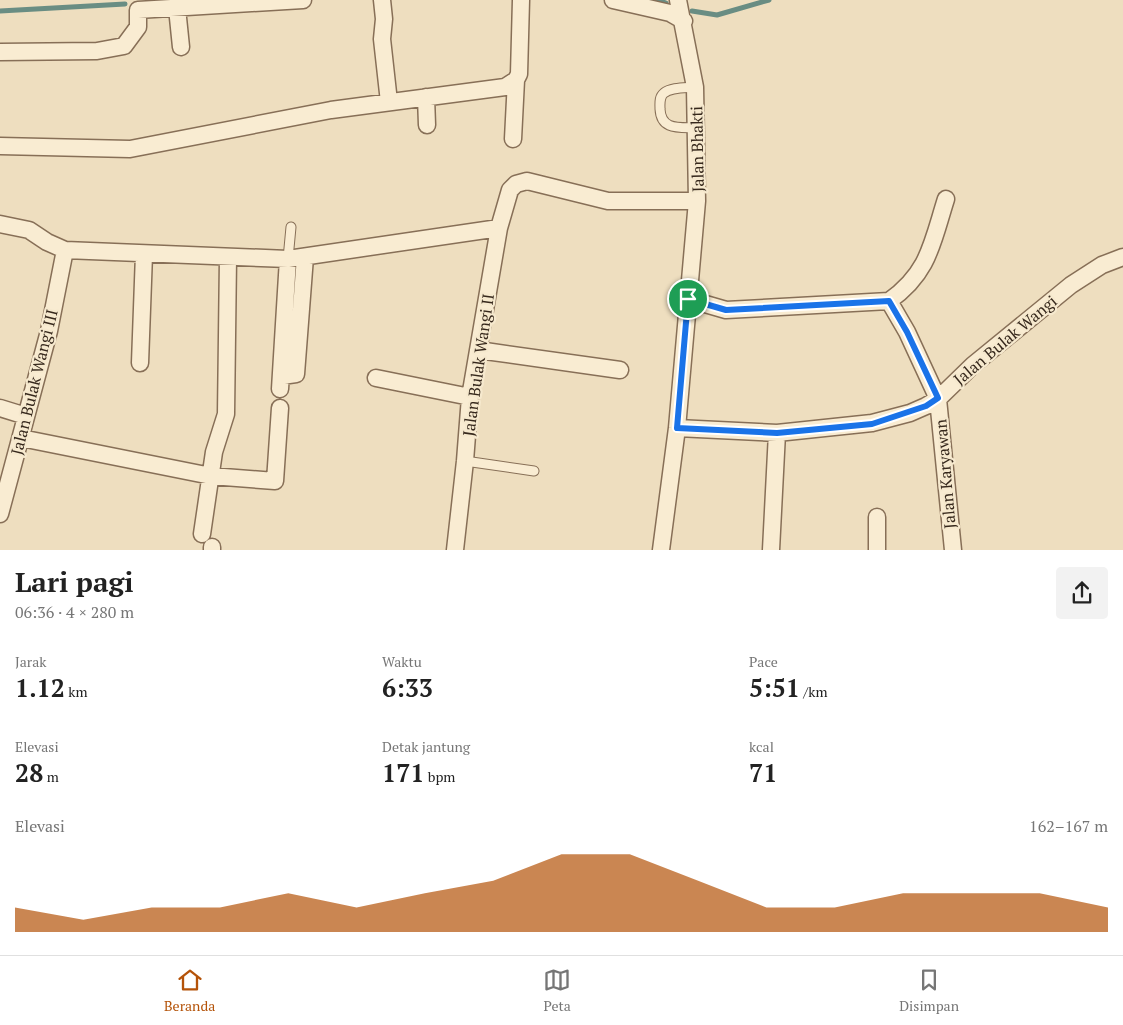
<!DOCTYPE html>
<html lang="id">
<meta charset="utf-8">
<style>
body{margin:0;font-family:"PT Serif",serif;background:#f2f2f2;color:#222;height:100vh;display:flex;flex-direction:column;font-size:19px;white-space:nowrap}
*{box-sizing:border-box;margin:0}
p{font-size:16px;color:#767676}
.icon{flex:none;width:28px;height:28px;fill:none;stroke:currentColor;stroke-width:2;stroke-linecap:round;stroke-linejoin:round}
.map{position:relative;height:550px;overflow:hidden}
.sheet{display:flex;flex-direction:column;background:#fff;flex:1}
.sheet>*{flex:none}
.pin{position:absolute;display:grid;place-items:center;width:42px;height:42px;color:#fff;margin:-21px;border:2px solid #fff;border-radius:50%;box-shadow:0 1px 5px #0007}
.round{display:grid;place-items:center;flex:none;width:52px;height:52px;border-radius:5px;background:#f2f2f2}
.overview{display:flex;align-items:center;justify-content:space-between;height:85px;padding:0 15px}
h1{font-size:28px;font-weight:800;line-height:38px}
.stats{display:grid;grid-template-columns:repeat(3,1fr);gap:8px;height:85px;padding:5px 15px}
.stats div{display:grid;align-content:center}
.stats b{font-size:25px;font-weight:800}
.stats small{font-size:14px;font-weight:400}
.stats p{font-size:14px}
.chart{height:140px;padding:10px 15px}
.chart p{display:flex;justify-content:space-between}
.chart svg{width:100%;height:90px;margin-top:5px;fill:#b45309;opacity:.7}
.dock{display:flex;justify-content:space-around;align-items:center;height:70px;border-top:1px solid #e0e0e0;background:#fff;font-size:14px;color:#767676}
.dock a{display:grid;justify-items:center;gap:2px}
.dock .on{color:#b45309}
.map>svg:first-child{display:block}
</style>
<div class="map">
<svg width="1123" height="550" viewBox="0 0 1123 550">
<rect width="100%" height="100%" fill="#eedebf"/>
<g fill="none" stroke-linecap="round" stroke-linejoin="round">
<path stroke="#698d83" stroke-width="5" d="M657,0l9,3
M0,11l125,-7
M692,11l25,4 52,-15"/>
<defs>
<path id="service" d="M695,87c-8,1 -24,0 -31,6 -5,4 -4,10 -4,16 1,22 20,18 37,19
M288,259l3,-32
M465,461l69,10"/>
<path id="minor" d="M382,0l2,19 -2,20 7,63
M613,0l57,13 14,8
M177,8l4,39
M0,52l97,-1 27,-5 14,-19v-17l165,-10
M426,97l1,28
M513,139l3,-59
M0,146l130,3 201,-39 174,-23 11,-7 3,-6 2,-74
M0,224l29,6 18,12 18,8 223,9 211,-31
M688,299l38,11 163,-9 18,31 31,67 15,151
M889,301c40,-28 43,-58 57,-102
M478,350l142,20
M140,363l4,-109
M282,376l14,-2 9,-117
M376,378l94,19
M280,389l8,-130
M0,408l26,8
M677,428l100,5 95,-10 38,-10 16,-7 12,-7 35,-34 98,-80 31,-20 21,-8
M21,438l190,38 64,5 5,-73
M0,514l49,-183 16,-81
M877,517v33
M202,534l12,-82 12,-38 2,-156
M212,550v-3
M455,550l10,-89 5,-64 29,-169 11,-38 6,-6 11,-3 81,20h89
M661,550l16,-122 20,-227 -2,-114 -17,-87
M771,550l6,-117"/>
</defs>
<use href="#service" stroke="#876f57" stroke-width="11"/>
<use href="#minor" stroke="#876f57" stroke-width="19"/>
<use href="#service" stroke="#f9ecd2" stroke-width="9"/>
<use href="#minor" stroke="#f9ecd2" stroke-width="16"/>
</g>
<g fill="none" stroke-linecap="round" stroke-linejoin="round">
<defs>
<path id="route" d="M688,299l38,11 163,-9 18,31 31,66 -12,8 -54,18 -95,9 -100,-5z"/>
</defs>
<use href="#route" stroke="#fff" stroke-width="10"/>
<use href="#route" stroke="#1a73e8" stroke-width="6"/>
</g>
<g text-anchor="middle" stroke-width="4.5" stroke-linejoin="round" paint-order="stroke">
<g font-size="16" fill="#36281c" stroke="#f6e9ce">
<text transform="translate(697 149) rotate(-91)" y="6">Jalan Bhakti</text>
<text transform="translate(1005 340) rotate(-40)" y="6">Jalan Bulak Wangi</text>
<text transform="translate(478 365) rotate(-82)" y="6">Jalan Bulak Wangi II</text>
<text transform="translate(34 382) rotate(-76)" y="6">Jalan Bulak Wangi III</text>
<text transform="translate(945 474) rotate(-95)" y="6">Jalan Karyawan</text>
</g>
</g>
</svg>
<div class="pin" style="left:688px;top:299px;background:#1e9e55"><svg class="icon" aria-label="arrive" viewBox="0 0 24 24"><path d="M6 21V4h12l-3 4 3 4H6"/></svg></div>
</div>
<section class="sheet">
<div class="overview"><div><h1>Lari pagi</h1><p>06:36 · 4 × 280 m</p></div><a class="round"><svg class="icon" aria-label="share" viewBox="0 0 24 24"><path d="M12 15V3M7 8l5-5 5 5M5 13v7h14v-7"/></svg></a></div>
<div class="stats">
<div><p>Jarak</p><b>1.12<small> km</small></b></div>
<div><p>Waktu</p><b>6:33</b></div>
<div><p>Pace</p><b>5:51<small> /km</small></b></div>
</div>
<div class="stats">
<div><p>Elevasi</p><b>28<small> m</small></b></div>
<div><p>Detak jantung</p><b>171<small> bpm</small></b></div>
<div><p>kcal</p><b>71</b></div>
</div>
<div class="chart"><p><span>Elevasi</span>162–167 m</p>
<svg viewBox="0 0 160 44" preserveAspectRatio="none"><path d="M0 44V32L10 38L20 32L30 32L40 25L50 32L60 25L70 19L80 6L90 6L100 19L110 32L120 32L130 25L140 25L150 25L160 32V44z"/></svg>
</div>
</section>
<nav class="dock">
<a class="on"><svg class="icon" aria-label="home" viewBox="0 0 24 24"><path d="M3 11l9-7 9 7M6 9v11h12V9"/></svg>Beranda</a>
<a><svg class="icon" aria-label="map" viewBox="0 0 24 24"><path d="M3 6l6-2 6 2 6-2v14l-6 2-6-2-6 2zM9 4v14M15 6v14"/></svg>Peta</a>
<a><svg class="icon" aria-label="saved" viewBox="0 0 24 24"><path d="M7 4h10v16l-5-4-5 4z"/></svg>Disimpan</a>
</nav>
